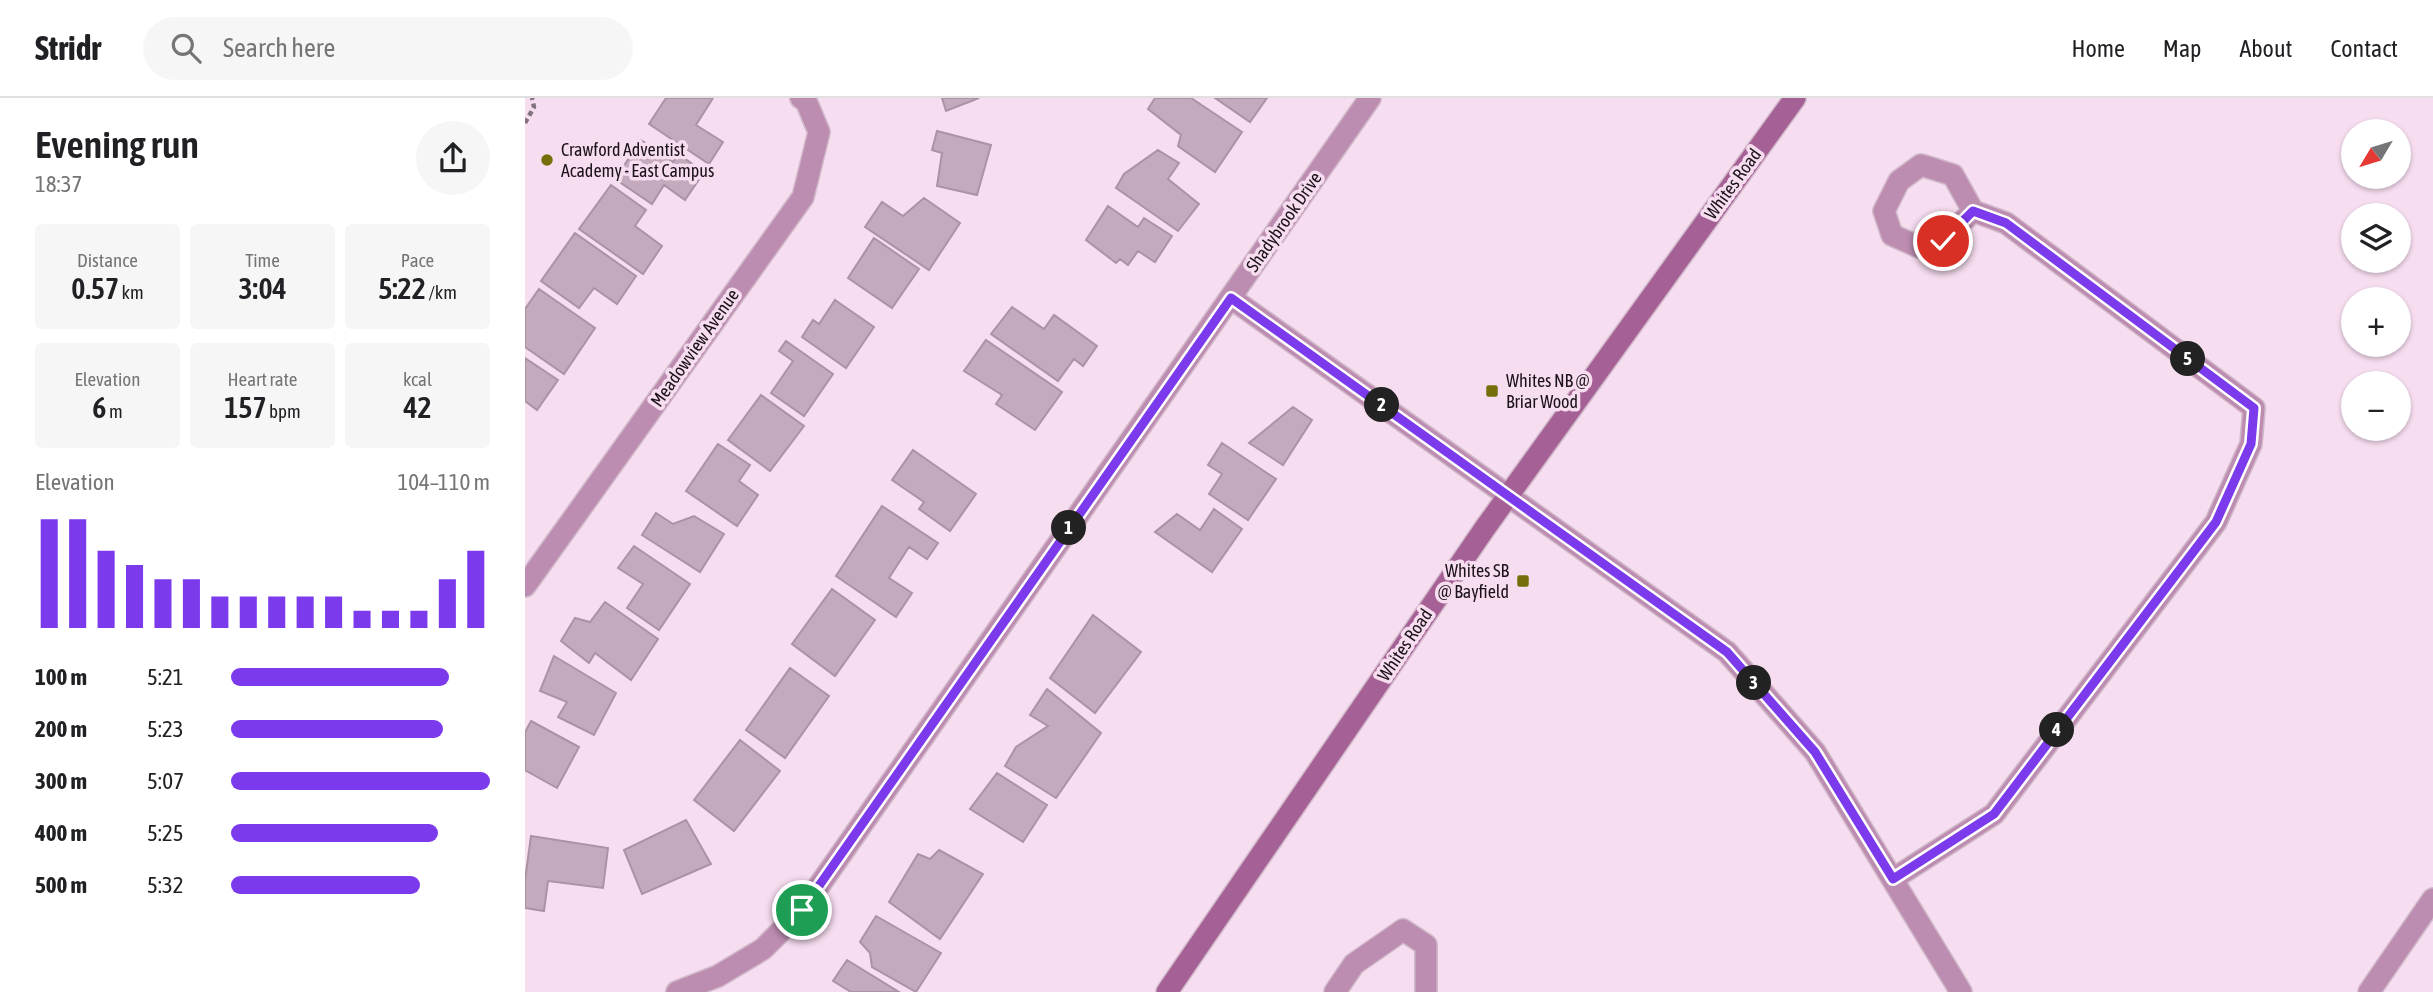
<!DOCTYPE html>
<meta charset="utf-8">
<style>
body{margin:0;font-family:"Asap Condensed",sans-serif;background:#f6f6f6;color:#202124;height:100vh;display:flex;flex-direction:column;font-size:26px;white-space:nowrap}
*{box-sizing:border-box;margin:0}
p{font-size:23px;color:#757577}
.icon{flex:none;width:38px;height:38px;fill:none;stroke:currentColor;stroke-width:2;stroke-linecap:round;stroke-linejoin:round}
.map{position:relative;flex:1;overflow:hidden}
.side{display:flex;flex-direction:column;background:#fff;width:525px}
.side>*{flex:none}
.needle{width:46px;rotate:232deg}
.buttons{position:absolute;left:1816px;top:21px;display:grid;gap:14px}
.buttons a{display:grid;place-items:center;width:70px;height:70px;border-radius:50%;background:#fff;box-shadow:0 2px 5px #0004;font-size:35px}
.pin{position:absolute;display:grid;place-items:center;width:60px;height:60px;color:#fff;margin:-30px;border:4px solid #fff;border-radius:50%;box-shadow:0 2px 7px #0007}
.km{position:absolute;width:35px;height:35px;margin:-18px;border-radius:50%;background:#222;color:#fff;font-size:19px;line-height:35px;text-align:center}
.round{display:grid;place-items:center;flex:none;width:74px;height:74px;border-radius:37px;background:#f6f6f6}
.overview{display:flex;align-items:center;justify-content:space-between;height:119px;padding:0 35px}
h1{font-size:38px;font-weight:600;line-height:52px}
.metrics{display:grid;grid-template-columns:repeat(3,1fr);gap:10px;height:119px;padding:7px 35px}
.metrics div{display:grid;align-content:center;border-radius:7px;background:#f6f6f6;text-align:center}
.metrics b{font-size:30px;font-weight:600}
.metrics small{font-size:19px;font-weight:400}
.metrics p{font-size:19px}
.chart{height:196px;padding:14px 35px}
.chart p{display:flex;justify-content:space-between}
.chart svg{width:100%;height:126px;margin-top:7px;stroke:#7c3aed;stroke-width:6}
ul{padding:0 35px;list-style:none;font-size:23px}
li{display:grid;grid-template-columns:112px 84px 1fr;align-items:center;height:52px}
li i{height:18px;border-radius:9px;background:#7c3aed}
header{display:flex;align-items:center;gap:42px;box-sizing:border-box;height:98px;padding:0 35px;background:#fff;border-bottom:2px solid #e0e0e0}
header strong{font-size:33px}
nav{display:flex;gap:38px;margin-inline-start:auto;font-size:24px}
.search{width:490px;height:63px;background:#f6f6f6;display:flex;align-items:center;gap:18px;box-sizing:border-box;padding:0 24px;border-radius:38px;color:#757577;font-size:26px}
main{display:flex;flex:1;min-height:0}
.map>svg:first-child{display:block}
</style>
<header>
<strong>Stridr</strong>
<div class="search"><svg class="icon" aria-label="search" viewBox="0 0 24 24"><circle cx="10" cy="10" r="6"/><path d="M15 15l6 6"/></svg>Search here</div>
<nav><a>Home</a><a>Map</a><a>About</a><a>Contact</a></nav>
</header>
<main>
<section class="side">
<div class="overview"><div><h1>Evening run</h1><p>18:37</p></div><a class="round"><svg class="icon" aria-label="share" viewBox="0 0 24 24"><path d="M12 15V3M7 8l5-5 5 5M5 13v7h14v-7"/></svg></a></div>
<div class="metrics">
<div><p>Distance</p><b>0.57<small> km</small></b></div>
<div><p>Time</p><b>3:04</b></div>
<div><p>Pace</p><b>5:22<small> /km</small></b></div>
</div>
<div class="metrics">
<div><p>Elevation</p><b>6<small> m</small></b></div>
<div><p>Heart rate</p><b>157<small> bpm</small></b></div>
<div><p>kcal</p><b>42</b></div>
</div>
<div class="chart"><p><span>Elevation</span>104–110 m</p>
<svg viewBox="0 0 160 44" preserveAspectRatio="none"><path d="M5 44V6M15 44V6M25 44V17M35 44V22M45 44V27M55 44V27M65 44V33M75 44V33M85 44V33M95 44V33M105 44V33M115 44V38M125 44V38M135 44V38M145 44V27M155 44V17"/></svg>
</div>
<ul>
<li><b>100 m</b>5:21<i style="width:84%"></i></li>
<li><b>200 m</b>5:23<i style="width:82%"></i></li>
<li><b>300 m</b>5:07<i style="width:100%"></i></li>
<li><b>400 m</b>5:25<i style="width:80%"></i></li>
<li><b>500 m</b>5:32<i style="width:73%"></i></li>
</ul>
</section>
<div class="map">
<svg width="1908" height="894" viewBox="0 0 1908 894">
<rect width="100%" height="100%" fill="#f7ddf0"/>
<path fill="#c3aabd" stroke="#ab93a5" stroke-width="2" d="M141,0h47l-17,27 27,17 -14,22 -60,-40z
M417,0h37l-33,13z
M630,0h36l51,34 -27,40 -37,-26 3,-11 -33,-26z
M690,0h52l-17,24z
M412,33l54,14 -14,50 -40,-9 5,-33 -10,-3z
M116,42l32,22 5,-8 26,18 -19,28 -21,-15 -12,19 -37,-25z
M633,52l21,13 -11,16 31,25 -21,27 -62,-43 8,-14z
M86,87l35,25 -11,16 27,20 -19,28 -64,-45z
M399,100l36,25 -31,47 -64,-43 17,-25 21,14z
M583,108l30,21 6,-9 28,18 -17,26 -17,-11 -10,14 -8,-6 -4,4 -30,-23z
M50,135l61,43 -19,28 -23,-16 -15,20 -38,-27z
M349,140l45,31 -27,39 -44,-30z
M14,191l56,39 -31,46 -39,-27v-38z
M310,202l39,27 -28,41 -44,-31 11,-17 6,4z
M487,209l32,22 10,-14 43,31 -14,20 -9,-7 -16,22 -67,-47z
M461,242l76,52 -27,38 -39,-26 6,-9 -38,-24z
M261,243l47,33 -29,42 -33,-23 22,-32 -14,-10z
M0,260l33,22 -21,30 -12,-9z
M236,297l43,31 -34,45 -42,-31z
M768,309l19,13 -29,45 -34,-22z
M697,345l54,36 -28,41 -39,-26 13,-20 -14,-9z
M193,346l32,21 -11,16 19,14 -21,31 -51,-35z
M388,352l63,44 -26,37 -31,-22 5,-7 -32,-22z
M357,408l56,37 -11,16 -18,-12 -20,31 23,15 -16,24 -60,-41z
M689,411l28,20 -30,43 -57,-40 22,-18 23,16z
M131,415l17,11 21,-8 30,18 -24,38 -58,-37z
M109,448l56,38 -31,46 -32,-22 16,-24 -25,-16z
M307,491l43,31 -40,56 -43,-32z
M80,504l53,37 -27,41 -36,-27 -6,10 -28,-22 14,-23 15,4z
M568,517l48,37 -46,61 -45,-35z
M29,558l62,37 -22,42 -36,-18 9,-15 -27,-11z
M265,570l39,28 -44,62 -39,-28z
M522,591l54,44 -45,65 -51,-32 11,-19 32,-21 -18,-11z
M6,623l48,26 -22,41 -32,-18v-38z
M215,642l40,31 -46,60 -40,-31z
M472,675l50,32 -24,37 -53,-33z
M161,722l25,44 -69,30 -18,-44z
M6,738l77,12 -5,40 -55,-7 -4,30 -19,-3v-28z
M414,752l44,24 -43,65 -51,-37 29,-48 12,5z
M351,818l65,37 -25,39 -44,-25 -2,-14 -10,-11z
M322,862l52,32h-48l-18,-11z"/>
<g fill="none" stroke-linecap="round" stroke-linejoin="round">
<defs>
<path id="street" d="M706,200l496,354 88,100 146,240
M0,488l278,-389 16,-65 -13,-31 -5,-3
M1368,781l101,-65 222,-292 35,-78 3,-36 -248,-185 -33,-12 -20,-36 -32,-10 -22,16 -15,30 8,24 27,12 24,-6 30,-30
M152,894l41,-16 45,-27 39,-39 568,-812
M810,894l19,-28 49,-34 23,15v47
M1844,894l64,-93"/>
<path id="secondary" d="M642,894l318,-464 310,-430"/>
</defs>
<use href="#street" stroke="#d0b9c9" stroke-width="24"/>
<use href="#secondary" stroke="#d0b9c9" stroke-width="24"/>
<path stroke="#83727f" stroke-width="4.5" stroke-dasharray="5 3.5" stroke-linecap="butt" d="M0,25l9,-16 -2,-9"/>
<use href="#street" stroke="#bd8db1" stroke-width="21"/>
<use href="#secondary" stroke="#a56096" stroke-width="21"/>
</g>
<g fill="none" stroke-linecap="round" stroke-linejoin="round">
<defs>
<path id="route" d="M277,812l429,-612 496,354 88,100 78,127 101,-65 222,-292 35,-78 3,-36 -248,-185 -33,-12 -30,30"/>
</defs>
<use href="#route" stroke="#fff" stroke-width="14"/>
<use href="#route" stroke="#7c3aed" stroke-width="9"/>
</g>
<g fill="#766e0b" stroke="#f7ddf0" stroke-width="2.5">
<circle cx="22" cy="62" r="7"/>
<rect x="960" y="286" width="14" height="14" rx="3.5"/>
<rect x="991" y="476" width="14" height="14" rx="3.5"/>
</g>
<g text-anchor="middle" stroke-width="7" stroke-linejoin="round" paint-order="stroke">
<g font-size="18" fill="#1c131a" stroke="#f7ddf0" text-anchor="start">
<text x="36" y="58">Crawford Adventist<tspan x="36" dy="21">Academy - East Campus</tspan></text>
<text x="981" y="289">Whites NB @<tspan x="981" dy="21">Briar Wood</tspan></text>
<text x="984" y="479" text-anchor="end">Whites SB<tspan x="984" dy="21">@ Bayfield</tspan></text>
</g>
<g font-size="18" fill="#1c131a" stroke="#f7ddf0">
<text transform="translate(1208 86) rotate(-54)" y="6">Whites Road</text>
<text transform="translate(759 124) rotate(-55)" y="6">Shadybrook Drive</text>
<text transform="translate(170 250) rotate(-55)" y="6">Meadowview Avenue</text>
<text transform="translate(880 547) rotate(-56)" y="6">Whites Road</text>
</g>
</g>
</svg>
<div class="buttons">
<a><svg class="needle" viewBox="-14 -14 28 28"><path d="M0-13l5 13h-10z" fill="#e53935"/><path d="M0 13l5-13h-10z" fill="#757577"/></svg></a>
<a><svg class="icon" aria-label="layers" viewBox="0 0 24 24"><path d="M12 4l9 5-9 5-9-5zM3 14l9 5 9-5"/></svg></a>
<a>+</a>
<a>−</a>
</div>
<div class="pin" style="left:277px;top:812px;background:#1e9e55"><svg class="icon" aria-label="arrive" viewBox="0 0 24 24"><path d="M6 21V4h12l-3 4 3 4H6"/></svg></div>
<div class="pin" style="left:1418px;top:143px;background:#d93025"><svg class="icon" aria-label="check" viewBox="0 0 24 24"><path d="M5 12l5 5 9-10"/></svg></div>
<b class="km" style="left:544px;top:430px">1</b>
<b class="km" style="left:857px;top:307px">2</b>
<b class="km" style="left:1229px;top:585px">3</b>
<b class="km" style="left:1532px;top:632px">4</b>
<b class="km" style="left:1663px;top:261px">5</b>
</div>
</main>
